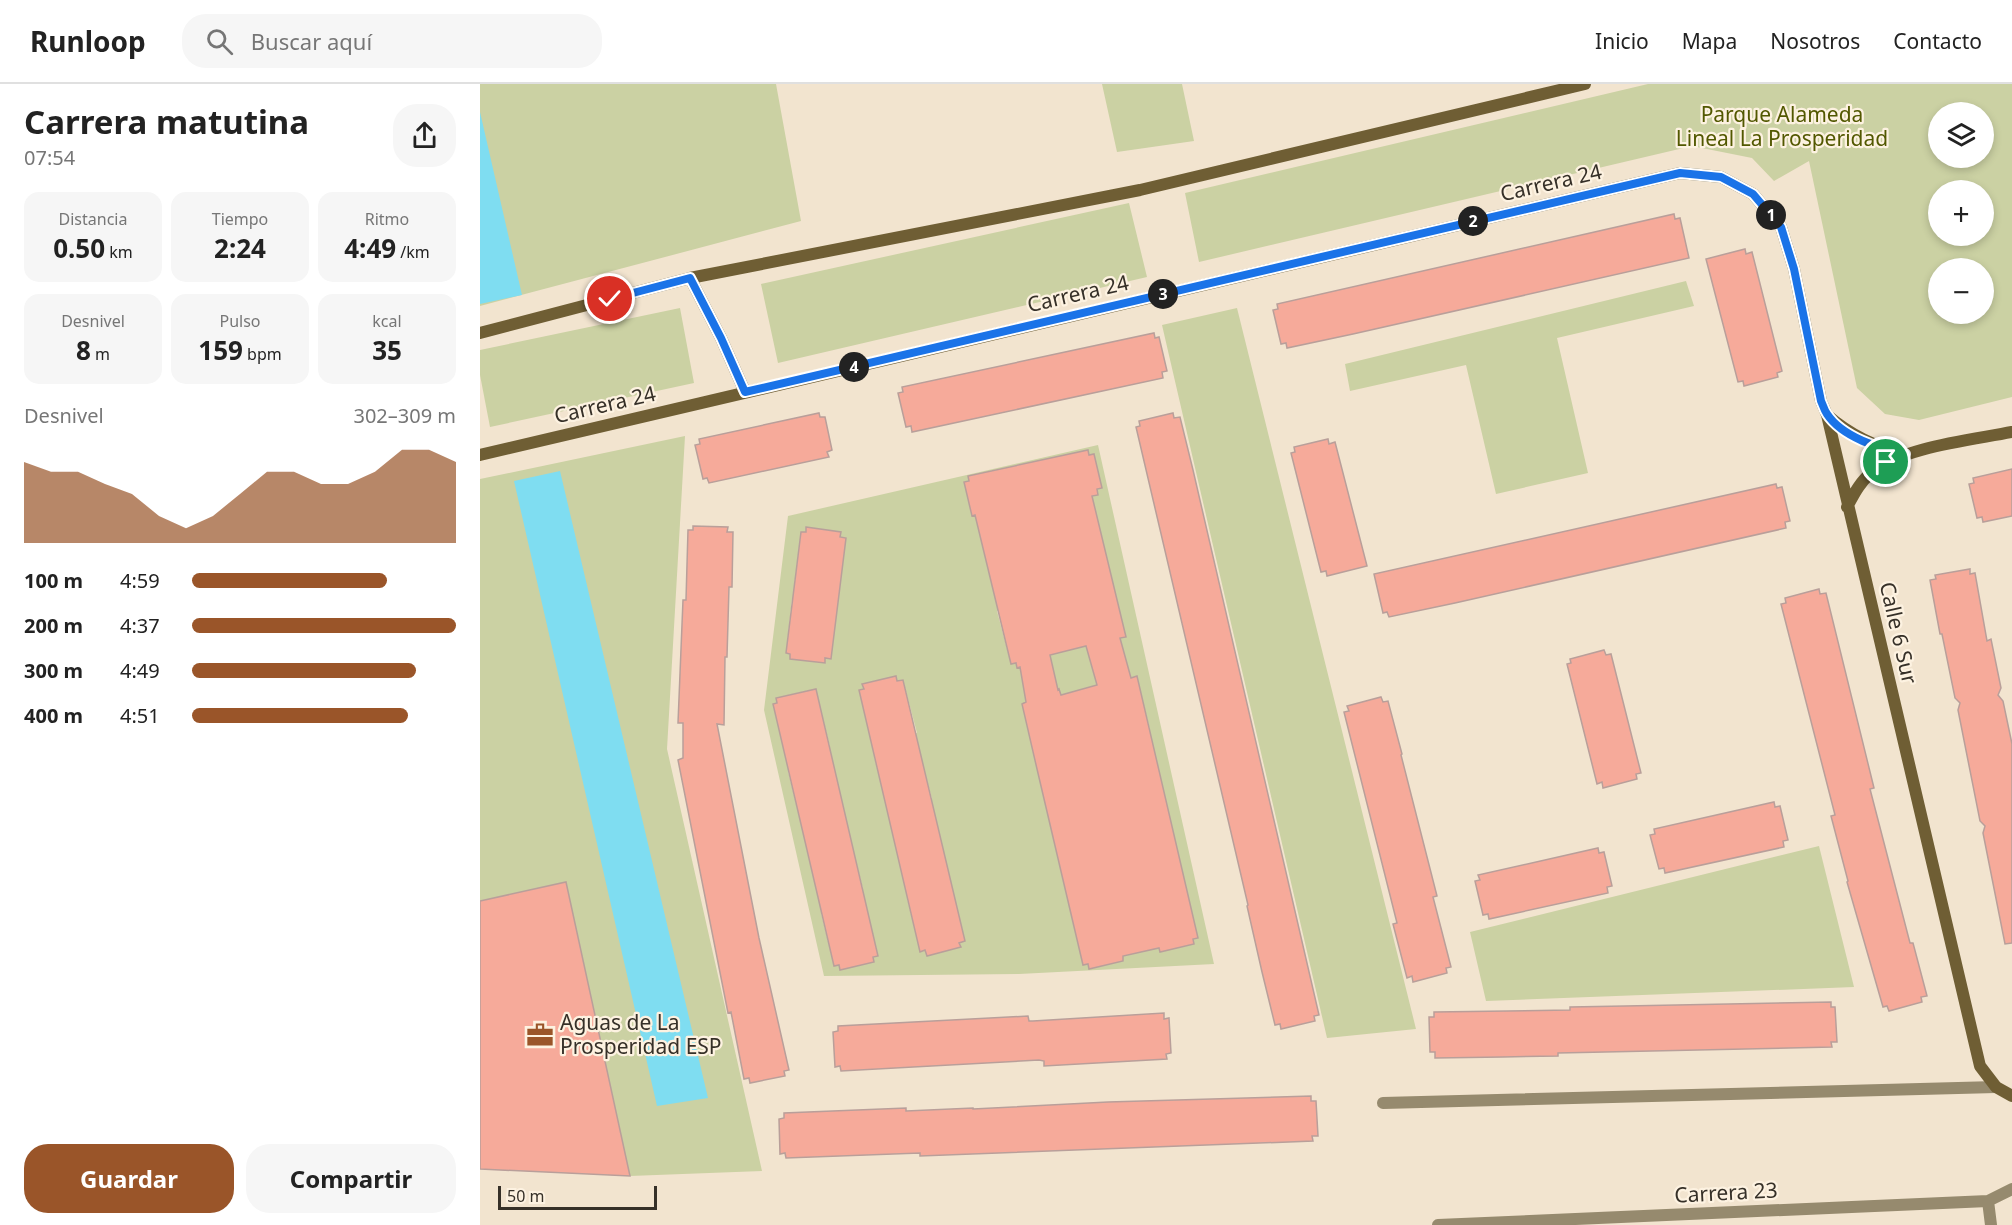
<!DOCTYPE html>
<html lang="es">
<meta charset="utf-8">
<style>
body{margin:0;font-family:"Noto Sans",sans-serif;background:#f6f6f6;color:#222;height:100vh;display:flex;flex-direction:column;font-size:22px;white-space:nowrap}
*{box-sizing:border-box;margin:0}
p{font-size:20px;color:#767676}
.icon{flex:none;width:33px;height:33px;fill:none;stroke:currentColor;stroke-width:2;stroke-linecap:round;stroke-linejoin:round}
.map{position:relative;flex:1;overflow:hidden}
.sheet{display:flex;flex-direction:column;background:#fff;width:480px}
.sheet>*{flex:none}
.buttons{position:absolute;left:1448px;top:18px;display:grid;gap:12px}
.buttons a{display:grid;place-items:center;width:66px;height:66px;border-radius:50%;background:#fff;box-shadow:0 3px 9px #0003;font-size:30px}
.scale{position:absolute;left:18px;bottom:15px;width:159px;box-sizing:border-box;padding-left:6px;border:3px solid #363028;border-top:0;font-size:16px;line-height:21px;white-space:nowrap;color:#363028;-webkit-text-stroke:4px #fdf2e1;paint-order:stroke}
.pin{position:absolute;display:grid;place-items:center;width:51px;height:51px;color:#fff;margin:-26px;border:3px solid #fff;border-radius:50%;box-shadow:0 2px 6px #0007}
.km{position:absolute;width:30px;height:30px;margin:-15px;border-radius:50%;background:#222;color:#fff;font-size:16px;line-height:30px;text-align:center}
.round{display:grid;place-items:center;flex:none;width:63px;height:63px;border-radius:24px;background:#f6f6f6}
.headline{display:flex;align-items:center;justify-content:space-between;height:102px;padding:0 24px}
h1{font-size:33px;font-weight:700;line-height:45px}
.figures{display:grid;grid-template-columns:repeat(3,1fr);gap:9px;height:102px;padding:6px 24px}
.figures div{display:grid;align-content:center;border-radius:15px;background:#f6f6f6;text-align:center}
.figures b{font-size:26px;font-weight:700}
.figures small{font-size:16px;font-weight:400}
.figures p{font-size:16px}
.chart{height:168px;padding:12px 24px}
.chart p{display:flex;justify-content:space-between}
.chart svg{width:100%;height:108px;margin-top:6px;fill:#9a5529;opacity:.7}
.button{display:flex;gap:12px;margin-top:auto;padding:12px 24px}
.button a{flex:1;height:69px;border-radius:24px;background:#9a5529;color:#fff;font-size:24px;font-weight:700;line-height:69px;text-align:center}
.button a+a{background:#f6f6f6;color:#222}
ul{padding:0 24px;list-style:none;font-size:20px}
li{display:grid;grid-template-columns:96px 72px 1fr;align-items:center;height:45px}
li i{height:15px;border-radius:8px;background:#9a5529}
header{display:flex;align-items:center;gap:36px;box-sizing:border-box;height:84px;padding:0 30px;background:#fff;border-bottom:2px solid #e0e0e0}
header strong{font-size:28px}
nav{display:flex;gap:33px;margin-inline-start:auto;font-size:21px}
.search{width:420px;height:54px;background:#f6f6f6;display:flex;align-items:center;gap:15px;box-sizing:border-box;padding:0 21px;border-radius:24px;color:#767676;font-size:22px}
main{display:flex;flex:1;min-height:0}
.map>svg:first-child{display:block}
</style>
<header>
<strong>Runloop</strong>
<div class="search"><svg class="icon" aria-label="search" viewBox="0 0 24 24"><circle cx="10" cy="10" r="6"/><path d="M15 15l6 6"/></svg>Buscar aquí</div>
<nav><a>Inicio</a><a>Mapa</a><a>Nosotros</a><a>Contacto</a></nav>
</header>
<main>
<section class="sheet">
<div class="headline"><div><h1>Carrera matutina</h1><p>07:54</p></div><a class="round"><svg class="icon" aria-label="share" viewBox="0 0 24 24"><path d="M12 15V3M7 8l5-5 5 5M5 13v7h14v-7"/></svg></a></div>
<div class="figures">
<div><p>Distancia</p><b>0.50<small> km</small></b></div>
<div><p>Tiempo</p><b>2:24</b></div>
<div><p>Ritmo</p><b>4:49<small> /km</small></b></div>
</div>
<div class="figures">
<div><p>Desnivel</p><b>8<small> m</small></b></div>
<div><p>Pulso</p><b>159<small> bpm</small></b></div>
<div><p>kcal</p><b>35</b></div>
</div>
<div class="chart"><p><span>Desnivel</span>302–309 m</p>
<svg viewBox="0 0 160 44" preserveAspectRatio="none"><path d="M0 44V11L10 15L20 15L30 20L40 24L50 33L60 38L70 33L80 24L90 15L100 15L110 20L120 20L130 15L140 6L150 6L160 11V44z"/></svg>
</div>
<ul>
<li><b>100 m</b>4:59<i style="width:74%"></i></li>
<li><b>200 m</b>4:37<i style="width:100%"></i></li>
<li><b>300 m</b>4:49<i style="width:85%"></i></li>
<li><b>400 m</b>4:51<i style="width:82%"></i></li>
</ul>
<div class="button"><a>Guardar</a><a>Compartir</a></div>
</section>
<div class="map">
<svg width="1532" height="1141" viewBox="0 0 1532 1141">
<rect width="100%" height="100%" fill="#f2e4cf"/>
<path fill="#cbd1a3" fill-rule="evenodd" d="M0,0h296l25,137 -321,85z
M622,0h80l12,57 -77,11z
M1168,0h364v313l-93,23 -34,-6 -28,-26 -48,-227 -35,20 -22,-23 -60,-12 -493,116 -14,-69zM1458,28h45v46h-45zM1458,106h45v46h-45zM1458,184h45v46h-45z
M649,119l18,74 -369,86 -17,-79z
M1206,197l8,25 -137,32 31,135 -92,21 -30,-129 -116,26 -5,-27z
M200,224l14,75 -204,44 -10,-52v-25z
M757,224l179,721 -89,9 -165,-713z
M205,352l-18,313 95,422 -132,5 -64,-294 -86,19v-422z
M618,361l116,519 -195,10 -195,2 -60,-266 24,-194zM542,380l1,5 -46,46 -5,1 -8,-34 5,-1 -1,-5zM327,443l34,5 -1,5 6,1 -7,54 -45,-6 7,-54h5zM588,509l57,44 -5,1 1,5 -33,8 -2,-5 -5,1zM312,515h5l34,60 -6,-1 -1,5 -34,-4v-5l-4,-1zM522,525l52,45 -4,1v5l-33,8 -1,-5 -5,1 -14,-53zM650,589l1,5 6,-1 13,53 -5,1 -48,-46 -1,-4zM416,592l1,5 6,-1 14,53 -45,10 -13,-53 5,-1 -1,-5zM330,606l7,4 13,53 -44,11 -13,-53 4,-2 -1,-5zM579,606l2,5 5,-1 -31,63 -13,-53 4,-2v-5zM438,662l14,53 -45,10 -13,-53zM352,676l13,53 -44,11 -13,-53zM370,753l13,52 -44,11 -13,-53zM705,801l13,53 -5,1 1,5 -34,8 -1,-5zM432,813l47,46 1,4 -33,8 -2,-5 -5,1 -13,-53zM385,819l13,52 -38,15 -1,-5 -5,1 -13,-53zM591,828l57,43 -5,1v5l-33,8 -2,-5 -5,1z
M1339,762l35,141 -368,14 -16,-69z"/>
<path fill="#7fddf1" d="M0,28l42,183 -42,9z
M80,387l148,627 -51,8 -143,-625z"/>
<path fill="#f6aa9a" stroke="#b99f9a" stroke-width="1.5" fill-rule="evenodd" d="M1194,130l1,5 5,-1 9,40 -336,76 -66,14 -1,-5 -5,1 -8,-34 5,-1 -1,-5z
M1265,165l1,5 6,-2 30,119 -5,2 1,4 -34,9 -1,-5 -5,1 -32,-123z
M674,249l1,5 4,-1 8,34 -5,1 1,6 -251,54 -1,-6 -5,1 -8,-34 5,-1 -1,-5z
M339,329l1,4h5l7,33 -5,2 2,5 -120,26 -2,-5 -4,1 -8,-34 5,-1 -1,-5z
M693,329l1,5 6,-1 13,53 126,545 -5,1 1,5 -34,8 -1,-5 -5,1 -13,-53 -15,-66 1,-1 -112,-478 4,-1 -1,-5z
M848,355l1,5 6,-2 32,124 -40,10 -1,-5 -5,1 -30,-119 4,-1 -1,-5z
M608,366l1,5 5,-1 8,34 -5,1 1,6 -6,1 34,141 -6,1 11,40 6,-2 61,262 -5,1 1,5 -34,8 -1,-4 -36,8v5l-34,8 -1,-5 -5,1 -46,-196 -15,-65 4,-2 -6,-35 -3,1 -1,-5 -5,1 -36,-149 -3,1 -8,-34 5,-1 -1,-5zM606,562l11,39 -36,10 -2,-6 -1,1 -8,-35z
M1532,385v47l-29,6 -1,-5 -5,1 -8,-34 5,-1 -1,-5z
M1296,400l1,4 5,-1 8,34 -5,1 1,6 -331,75 -66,14 -2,-5 -4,1 -9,-39z
M213,442l35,1 -1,5h6l-1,55h-3l-2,70h-2l-1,68 -7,-1 42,214 30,132 -5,1 1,5 -35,7 -1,-5 -5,1 -13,-67 -3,1 -50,-253 5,-2v-35h-5l5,-123h3l2,-70h5z
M326,443l35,5 -1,5 6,1 -15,121 -6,-1v5l-35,-4v-5l-4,-1 15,-121h5z
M1490,485v5l5,-1 12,68 4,-2 10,49 -3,7 5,6 9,43v199l-7,1 -22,-111 2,-7 -5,-5 -22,-111 2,-7 -5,-5 -13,-64h-2l-10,-54 6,-1 -1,-4z
M1339,505l1,5 6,-1 48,195 -4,1 40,154h3l14,53 -6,1 1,5 -33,9 -2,-5 -4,1 -36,-125 1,-1 -17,-65 4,-1 -54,-211 5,-1 -1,-5z
M1124,566l2,5 5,-1 30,119 -5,1 1,5 -34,9 -1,-6 -5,2 -30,-120 4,-1 -1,-4z
M416,592l1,5 6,-1 62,261 -6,2 2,4 -34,9 -2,-6 -5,2 -61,-262 5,-1 -2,-5z
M336,605l62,267 -5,1 1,5 -34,8 -1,-5 -5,1 -61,-262 4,-1 -1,-5z
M901,613l2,5 5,-1 14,53 -1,1 36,141 -4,1 18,70 -5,1 1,5 -34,9 -1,-6 -5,2 -14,-54 4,-1 -53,-211 5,-1 -2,-5z
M1294,718l1,5 5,-1 8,34 -5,1 1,6 -119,26 -1,-5 -5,1 -9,-34 5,-1 -1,-5z
M1118,764l1,5 5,-1 8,34 -5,1 1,6 -119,26 -1,-5 -5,1 -8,-34 5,-1 -2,-5z
M86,798l64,294 -150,-7v-268z
M1351,918v5h4l2,35h-6l1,5 -274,6v3l-55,1 -68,1v-6h-5l-1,-35h5v-5l136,-2v-3l55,-1z
M684,929v6l5,-1 2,35 -5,1 1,5 -123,7v-5l-5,-1 -198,11 -1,-5 -5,1 -2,-35 5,-1v-5l190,-10 1,5h4z
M831,1012v5h5l2,35h-6l1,5 -393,15v-3l-134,5 -1,-5 -5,1 -1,-35 5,-1v-5l122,-5v3l67,-3v1l135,-7z"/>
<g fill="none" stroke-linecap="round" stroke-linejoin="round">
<path stroke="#968a6e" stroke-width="12" d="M903,1019l613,-16
M1508,1117l3,24
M958,1141l550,-24 24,-12"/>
<path stroke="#6f5e34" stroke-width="12" d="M210,194l31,60 24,54
M0,249l210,-55 450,-88 445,-106
M1347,331c23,20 47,32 78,39
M0,371l1200,-282 41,4 32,17 28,33 13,42 27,132 6,14 153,651 16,21 16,9
M1367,423c7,-13 13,-25 24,-34 31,-26 101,-33 141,-41"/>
</g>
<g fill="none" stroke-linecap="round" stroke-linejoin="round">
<defs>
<path id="route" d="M130,215l80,-21 31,60 24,54 935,-219 41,4 32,17 28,33 13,42 27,132c2,4 3,9 6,13 15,23 53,35 78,40l-19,8"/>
</defs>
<use href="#route" stroke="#fff" stroke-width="12"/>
<use href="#route" stroke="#1a73e8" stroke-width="8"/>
</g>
<defs>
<symbol id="office-bare" viewBox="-9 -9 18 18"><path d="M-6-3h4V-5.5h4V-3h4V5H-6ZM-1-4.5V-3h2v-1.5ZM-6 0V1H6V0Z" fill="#9a5529" stroke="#fdf2e1" stroke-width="2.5" paint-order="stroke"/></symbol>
</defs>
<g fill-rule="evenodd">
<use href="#office-bare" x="41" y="932" width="38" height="38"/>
</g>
<g text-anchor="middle" stroke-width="4.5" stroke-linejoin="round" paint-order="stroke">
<g font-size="21" fill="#525800" stroke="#fdf2e1">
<text x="1302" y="38">Parque Alameda<tspan x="1302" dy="24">Lineal La Prosperidad</tspan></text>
</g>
<g font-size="21" fill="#363028" stroke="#fdf2e1">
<text transform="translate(1071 99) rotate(-13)" y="7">Carrera 24</text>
<text transform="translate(598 210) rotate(-13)" y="7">Carrera 24</text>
<text transform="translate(125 321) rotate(-13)" y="7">Carrera 24</text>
<text transform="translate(1418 549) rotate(77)" y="7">Calle 6 Sur</text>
<text transform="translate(1246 1109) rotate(-3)" y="7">Carrera 23</text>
</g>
<g font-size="21" fill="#363028" stroke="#fdf2e1" text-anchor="start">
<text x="80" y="946">Aguas de La<tspan x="80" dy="24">Prosperidad ESP</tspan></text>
</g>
</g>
</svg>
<div class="buttons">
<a><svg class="icon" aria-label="layers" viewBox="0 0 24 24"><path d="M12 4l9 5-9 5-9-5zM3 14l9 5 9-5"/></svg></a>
<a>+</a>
<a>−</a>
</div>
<div class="scale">50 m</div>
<div class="pin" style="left:1406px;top:378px;background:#1e9e55"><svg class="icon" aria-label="arrive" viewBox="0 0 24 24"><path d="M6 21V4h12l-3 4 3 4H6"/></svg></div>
<div class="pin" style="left:130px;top:215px;background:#d93025"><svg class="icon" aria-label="check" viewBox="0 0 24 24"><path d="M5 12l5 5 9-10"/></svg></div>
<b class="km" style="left:1291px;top:131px">1</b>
<b class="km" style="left:993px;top:137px">2</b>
<b class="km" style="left:683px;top:210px">3</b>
<b class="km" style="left:374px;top:283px">4</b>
</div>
</main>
